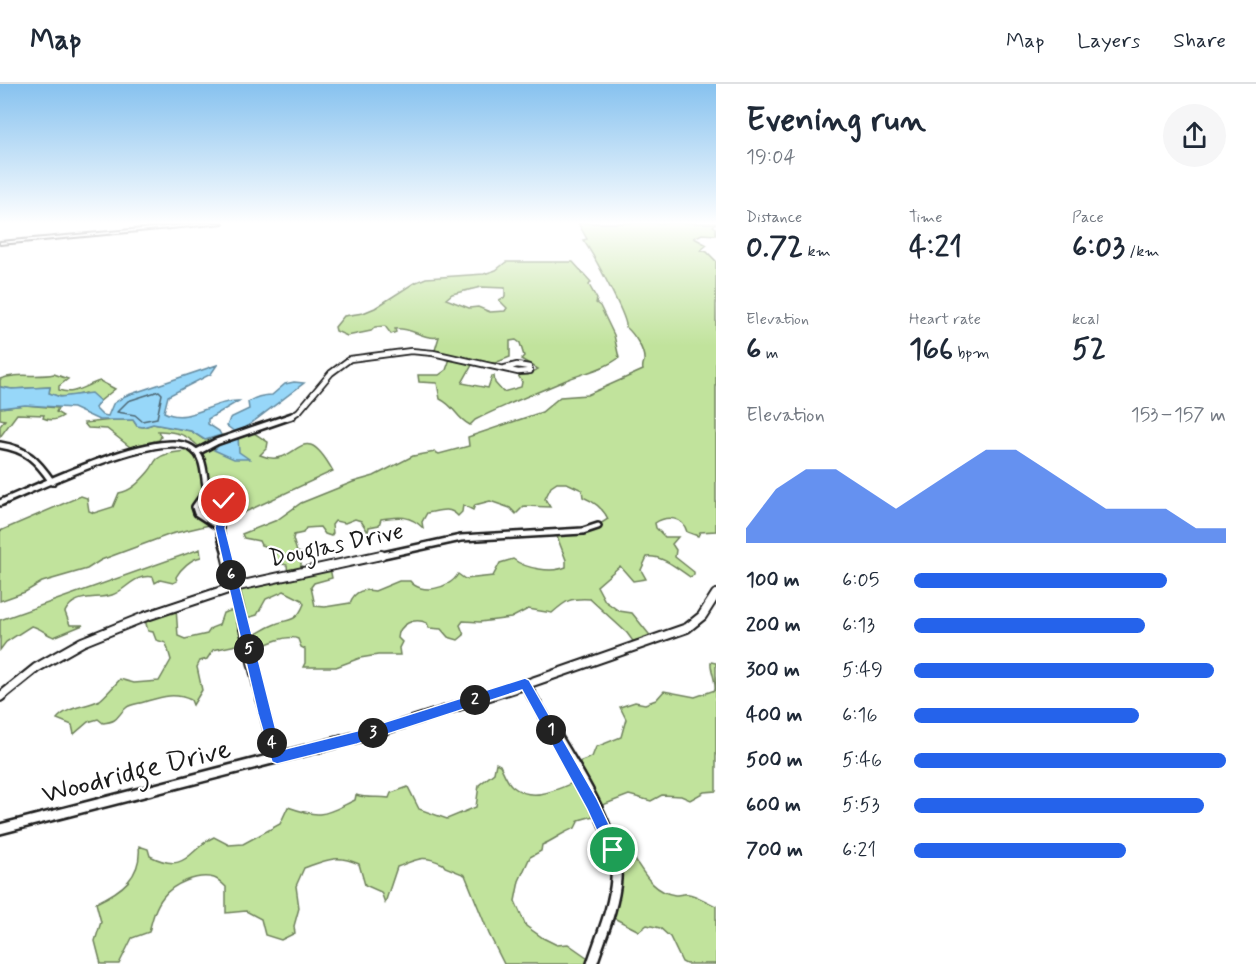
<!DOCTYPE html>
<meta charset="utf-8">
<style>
body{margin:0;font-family:Mynerve,sans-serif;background:#f6f6f7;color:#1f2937;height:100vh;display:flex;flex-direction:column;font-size:22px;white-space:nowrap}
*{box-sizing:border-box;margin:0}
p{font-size:20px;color:#747a83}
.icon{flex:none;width:33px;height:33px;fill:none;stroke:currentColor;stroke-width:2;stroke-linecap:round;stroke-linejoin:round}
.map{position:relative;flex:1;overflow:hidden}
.drawer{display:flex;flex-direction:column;background:#fff;width:540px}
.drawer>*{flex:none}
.pin{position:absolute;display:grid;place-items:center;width:51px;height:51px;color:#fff;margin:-26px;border:3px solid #fff;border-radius:50%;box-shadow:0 2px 6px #0007}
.km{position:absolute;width:30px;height:30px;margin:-15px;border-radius:50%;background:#222;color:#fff;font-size:16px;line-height:30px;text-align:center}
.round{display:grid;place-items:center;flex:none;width:63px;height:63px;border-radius:32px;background:#f6f6f7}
.headline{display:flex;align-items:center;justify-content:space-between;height:102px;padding:0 30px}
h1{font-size:33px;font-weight:800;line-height:45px}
.figures{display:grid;grid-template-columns:repeat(3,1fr);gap:9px;height:102px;padding:6px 30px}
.figures div{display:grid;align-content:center}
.figures b{font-size:30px;font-weight:800}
.figures small{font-size:16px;font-weight:400}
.figures p{font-size:16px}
.chart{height:168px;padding:12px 30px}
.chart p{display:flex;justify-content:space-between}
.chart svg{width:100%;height:108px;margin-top:6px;fill:#2563eb;opacity:.7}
ul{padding:0 30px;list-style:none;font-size:20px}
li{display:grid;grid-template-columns:96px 72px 1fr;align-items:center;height:45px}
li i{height:15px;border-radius:8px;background:#2563eb}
header{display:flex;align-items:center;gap:36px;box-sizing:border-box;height:84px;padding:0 30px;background:#fff;border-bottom:2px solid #e0e1e3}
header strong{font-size:28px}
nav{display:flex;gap:33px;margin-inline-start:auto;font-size:21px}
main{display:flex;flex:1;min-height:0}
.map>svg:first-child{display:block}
</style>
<header>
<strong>Map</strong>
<nav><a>Map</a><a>Layers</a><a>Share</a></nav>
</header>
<main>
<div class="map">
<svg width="716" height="880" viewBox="0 0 716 880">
<rect width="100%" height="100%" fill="#fff"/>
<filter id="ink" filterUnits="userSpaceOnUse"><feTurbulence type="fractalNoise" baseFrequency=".0167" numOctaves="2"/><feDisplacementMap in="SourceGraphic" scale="12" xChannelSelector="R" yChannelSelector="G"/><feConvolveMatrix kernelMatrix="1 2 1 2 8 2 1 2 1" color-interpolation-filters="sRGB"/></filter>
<g filter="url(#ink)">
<path fill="#c1e39c" stroke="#6e805c" stroke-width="1.5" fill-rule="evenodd" d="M578,139h138l-3,3 3,2v7l-14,-1 -8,4 13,7 -6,5 6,2 9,9v270l-16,1 -2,4 -11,-4c-4,-15 -20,-17 -32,-9l1,5 9,9h13l-6,7 4,6 -1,7 19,15v3l-4,2c-12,-8 -28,-22 -43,-20l-6,13 5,9 -13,2 -13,-15 -23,20 8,15 14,10 13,2 21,26 -18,5 -8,-11 -37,-34c-21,-1 -23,1 -38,14l-24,-4 -17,9 -31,4 -17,-1 -3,4 4,10 -6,5 -10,-3 -7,-8 -12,-1 -2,-5c-13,-6 -28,1 -29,15l4,4 -3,6 1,7h-22l-18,3 -24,9h-33l2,-4v-14l-4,-2 -3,-8c-11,-6 -36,7 -47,12l-5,-8 -33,7 -6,9 -7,2 -3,6 5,23 -9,15 -2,-5c-17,-8 -30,-3 -47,2 -6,2 -14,2 -18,6 -11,9 -6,13 -23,15l-5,-4 -10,3 -14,12 -2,-9 -15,-6c9,-12 29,-12 43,-19 3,-2 17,-17 20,-21l14,4 25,-2 12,-21 -5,-17 -10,-3 -3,-8 -5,-1 -3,-11 31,-12 2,28 7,3 22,-5 4,-6 8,-3 4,-12 14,-4 -3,-20 54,-14 -1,-10 -13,-3 2,-13 -15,-4 -2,-4 -15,-3 -2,-4 35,-14 24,-17 52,-21 21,-6 39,-20 22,-4 4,2 30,-8 -1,-9 74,-25 18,-15 27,-2 56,-25c-1,-3 0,-6 1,-9 1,-11 -10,-27 -18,-34 2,-9 -35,-77 -43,-87l4,-1zM557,399h10l15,7 1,7c12,5 20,11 25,22l-19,12 -33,3 10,26v7c-14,6 -40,2 -53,-8l-13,4 -7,13 -28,3 -7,-5c-8,15 -38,21 -48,7h-11l-24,10c-11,-2 -20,-1 -25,12l-25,4 -10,-1 -4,-19 3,-4 18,-5 -2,-10 -29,4v-19l-4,-1 -4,-13 1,-4 9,-2 3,-5 14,-1 5,7 6,2 2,-3 -1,-8 3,-4 10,2 10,-4 6,2 7,11 1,-5 10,-2 2,-6c18,-3 29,-4 42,9l-1,-6 5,-9c12,-2 22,-7 31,3l4,-4 1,-7 10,5 2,-5 15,-4 20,7 6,6 8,-8 26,1 -5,-8 6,-12zM284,507l18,9 2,4c-8,20 -16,14 -31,21 -10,4 -15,9 -26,13l-4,-19 14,-4 9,-16z
M506,178h67l18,20 -2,3 8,14 -1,4 4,3 14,29 5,23c-16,12 -37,15 -55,23 -30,13 -60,24 -89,39l-5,5c-15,-8 -15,-19 -30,-26l-3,-16 -18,-1 -1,-7h21l7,-5 5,-14 -16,-6 4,-13c-15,3 -28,-10 -44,-8l1,3 -5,2 -6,-8 -10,1 -4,4 -24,5 -11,-5 -1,-4 9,-11 19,-3 12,-5 39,-25 12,-5 58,-4 12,-4zM481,203l24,1v9l-6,3 8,8 -2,3 -15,1 -12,-5 -9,1 -23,-9 6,-5zM516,256l4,3 4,13 -3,3 17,10 -10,6h-10l4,7 -1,5 -18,5 -8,-9 -1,-7h-2l-4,12 -26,-5 10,-18 -7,-3 30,1 15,-6v-16z
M54,290l14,5 -9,7v4c15,6 26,-5 41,-9l15,8 -15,12 -15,-8c-12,4 -25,6 -36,0l1,-6 -38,2 -12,-2v-8c17,-7 36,-1 54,-5z
M25,321l33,3 -2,4 7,4c-6,4 -13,5 -20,2l1,-3 -27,-1 -17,23v-11l5,-6 -5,-1v-11z
M113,336h20l4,6 7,1 9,-3 38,7 12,8 6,1 12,-5 10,1 20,-5 17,11 -1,6 -7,7c39,17 40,-43 73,16l-107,50 -55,13 -70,26 -14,9 -45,13 -17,10 -25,9v-70l81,-35 6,2 2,13 5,2 19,-6 6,-14c13,-2 22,-13 30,-22 3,-3 5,-9 8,-12 12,-10 29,-4 41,-13 -12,-12 -21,-14 -38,-15h-2l3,6 -2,3 -29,7 -23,-18 -19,-1 -4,-5z
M200,465l1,8c-10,2 -20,11 -25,20l1,4 -4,2 -13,-3 -5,3 -2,-6c-18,-4 -28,14 -41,18 -17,5 -38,-2 -47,17l5,13h13l-29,12c-9,-3 -14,-10 -23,-11l-25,16 -6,8v-30z
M711,578l5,1v128l-12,1 -14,8 -9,-4 -19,-1 -11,6 -22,-6 -34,13 2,7 -18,5 -4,8c-12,4 -21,12 -33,17l-1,6 -11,6 -11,24 -4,20 11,25 17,12 14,7 11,-1 23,16 -1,4h-86l-15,-30 -24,-59 -20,-8 -2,-3c-21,-10 -25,-5 -46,3l-12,36 -4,-11 -16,-7 -6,-21c-23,-10 -33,-4 -55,4l-8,18 3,22 -5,18 1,7 -14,7 -16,-5 -4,-16 -15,-8 -20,2v-26c-3,-3 -8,-8 -12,-9 -16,-5 -41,6 -51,19 -8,10 -11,23 -14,35l-17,6 -13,26h-18l-6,-23 6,-19 -5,-19c25,-12 46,-26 43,-57l9,3 2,7c38,19 38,-7 64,-19l15,8 14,-1 37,-20 8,-17c34,12 35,8 67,-7l1,-5c12,4 21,1 33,3l2,-5 17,-6 11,22 28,10 29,-12 3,-22 15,-12 2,-10 4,2c3,6 7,17 12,21 20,17 44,4 65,-5l-6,-16 21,-8 4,-10 25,-10 5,-18 -6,-12 15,-5 10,2 11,-4 8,-9 31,6 20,-7c1,-11 -5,-20 -4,-28z
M614,773h19c11,16 20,35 42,38 4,0 10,-2 14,-1 7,1 19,9 27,12v58h-30l-4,-2 -12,-25 -10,-9 -13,-3 -8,6 -29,-15z"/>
<path fill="#97d7f9" stroke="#668ca1" stroke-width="1.5" d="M217,281l-6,9 -43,22 -4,16c24,13 49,-12 75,-11l-31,18v5l11,7 2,4 -16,5 -14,-9 -38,-7 -10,3 -6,-1 -4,-6h-34l-26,-12 -48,-3 -25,3v-21l12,2 38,-2 -1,6 11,4 31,-4 9,8 -5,7 7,7 6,1 5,-12 12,-8z
M294,298l10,1 -59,45 -10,4 -8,-6 3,-8 19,-9 -1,-7c7,-5 16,-7 24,-7l13,-11z
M238,353l1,15 10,7h-15l-20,-9 10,-9z"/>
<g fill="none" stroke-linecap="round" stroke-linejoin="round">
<path stroke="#4d6774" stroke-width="1.5" d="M159,307l3,3 -5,24 -15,3 -7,-6 -18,-3 11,-11z"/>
<defs>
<path id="minor-far3" d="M290,333l9,-6 32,-38 19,-14 61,-8 22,2 85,19 12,-1 -1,-4 -12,-2 -12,3"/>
<path id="minor-far2" d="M0,361c26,4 37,15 52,37
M197,368l19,-10 76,-26
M207,406c27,11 13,18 13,39 0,9 5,19 7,28
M207,406l-12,17 2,6 23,15
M0,419c36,-15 159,-75 191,-55 15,9 12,28 16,42
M374,473l87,-19 122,-7 15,-5"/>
<path id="minor-far1" d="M226,471l44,181
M525,600l31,52
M0,613l36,-29 46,-26 62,-25 90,-30 147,-32
M365,652l153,-49 169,-59 15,-12 14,-22"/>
<path id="minor" d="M270,650l7,24
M555,650c22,38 64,100 61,145 -2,29 -15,57 -24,85
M0,745l369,-95"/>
<path id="tertiary" d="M208,139h15l-223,21v-2z"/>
</defs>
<use href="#minor-far3" stroke="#1c1c1c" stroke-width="8"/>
<use href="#minor-far2" stroke="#1c1c1c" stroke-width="10"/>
<use href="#minor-far1" stroke="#1c1c1c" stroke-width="12"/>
<use href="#minor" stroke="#1c1c1c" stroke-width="14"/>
<use href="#tertiary" stroke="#1c1c1c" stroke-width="4"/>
<use href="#minor-far3" stroke="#fff" stroke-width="4.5"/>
<use href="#minor-far2" stroke="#fff" stroke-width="5"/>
<use href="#minor-far1" stroke="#fff" stroke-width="8"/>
<use href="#minor" stroke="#fff" stroke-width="9"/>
<use href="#tertiary" fill="#fff" fill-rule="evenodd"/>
</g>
</g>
<linearGradient id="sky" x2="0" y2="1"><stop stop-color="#87c2ef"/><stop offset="0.53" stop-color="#fff"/><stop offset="1" stop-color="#fff" stop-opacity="0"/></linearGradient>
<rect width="716" height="262" fill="url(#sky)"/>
<path fill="#2563eb" stroke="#fff" stroke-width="1.5" d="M224,414l3,1 3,9 -5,20 56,222 76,-19 168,-53 4,2 68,119 24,51 -2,5 -6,2 -5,-2 -21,-46 -65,-119 -165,54 -80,20 -5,-2 -14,-48 -43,-186 5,-20 -1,-7z"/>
<g text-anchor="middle" stroke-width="4.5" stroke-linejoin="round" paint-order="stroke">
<g font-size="24" fill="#1c1c1c" stroke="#fff">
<text transform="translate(336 460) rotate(-12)" y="8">Douglas Drive</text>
</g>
<g font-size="28" fill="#1c1c1c" stroke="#fff">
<text transform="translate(136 686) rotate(-14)" y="10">Woodridge Drive</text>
</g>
</g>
</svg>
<div class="pin" style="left:613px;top:766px;background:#1e9e55"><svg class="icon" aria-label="arrive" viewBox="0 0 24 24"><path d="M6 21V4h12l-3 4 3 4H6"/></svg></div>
<div class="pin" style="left:224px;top:417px;background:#d93025"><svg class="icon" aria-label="check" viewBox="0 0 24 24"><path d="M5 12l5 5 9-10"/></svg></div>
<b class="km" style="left:551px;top:646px">1</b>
<b class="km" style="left:475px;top:616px">2</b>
<b class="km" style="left:373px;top:649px">3</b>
<b class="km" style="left:272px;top:659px">4</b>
<b class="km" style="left:249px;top:565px">5</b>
<b class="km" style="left:231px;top:491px">6</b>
</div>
<section class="drawer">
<div class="headline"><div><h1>Evening run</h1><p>19:04</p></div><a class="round"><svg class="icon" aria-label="share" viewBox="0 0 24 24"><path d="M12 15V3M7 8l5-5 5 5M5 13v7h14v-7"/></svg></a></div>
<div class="figures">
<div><p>Distance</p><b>0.72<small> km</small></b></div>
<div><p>Time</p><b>4:21</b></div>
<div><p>Pace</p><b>6:03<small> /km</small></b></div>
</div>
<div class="figures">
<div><p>Elevation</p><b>6<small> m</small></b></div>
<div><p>Heart rate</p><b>166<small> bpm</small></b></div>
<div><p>kcal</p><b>52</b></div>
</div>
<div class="chart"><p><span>Elevation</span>153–157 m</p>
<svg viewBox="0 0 160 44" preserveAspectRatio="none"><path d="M0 44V38L10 22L20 14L30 14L40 22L50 30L60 22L70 14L80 6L90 6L100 14L110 22L120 30L130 30L140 30L150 38L160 38V44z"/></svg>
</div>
<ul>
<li><b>100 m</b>6:05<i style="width:81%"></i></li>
<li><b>200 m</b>6:13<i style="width:74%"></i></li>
<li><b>300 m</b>5:49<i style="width:96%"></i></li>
<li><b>400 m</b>6:16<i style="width:72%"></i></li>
<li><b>500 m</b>5:46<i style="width:100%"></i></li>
<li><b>600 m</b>5:53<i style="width:93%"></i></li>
<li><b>700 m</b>6:21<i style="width:68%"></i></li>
</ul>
</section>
</main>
